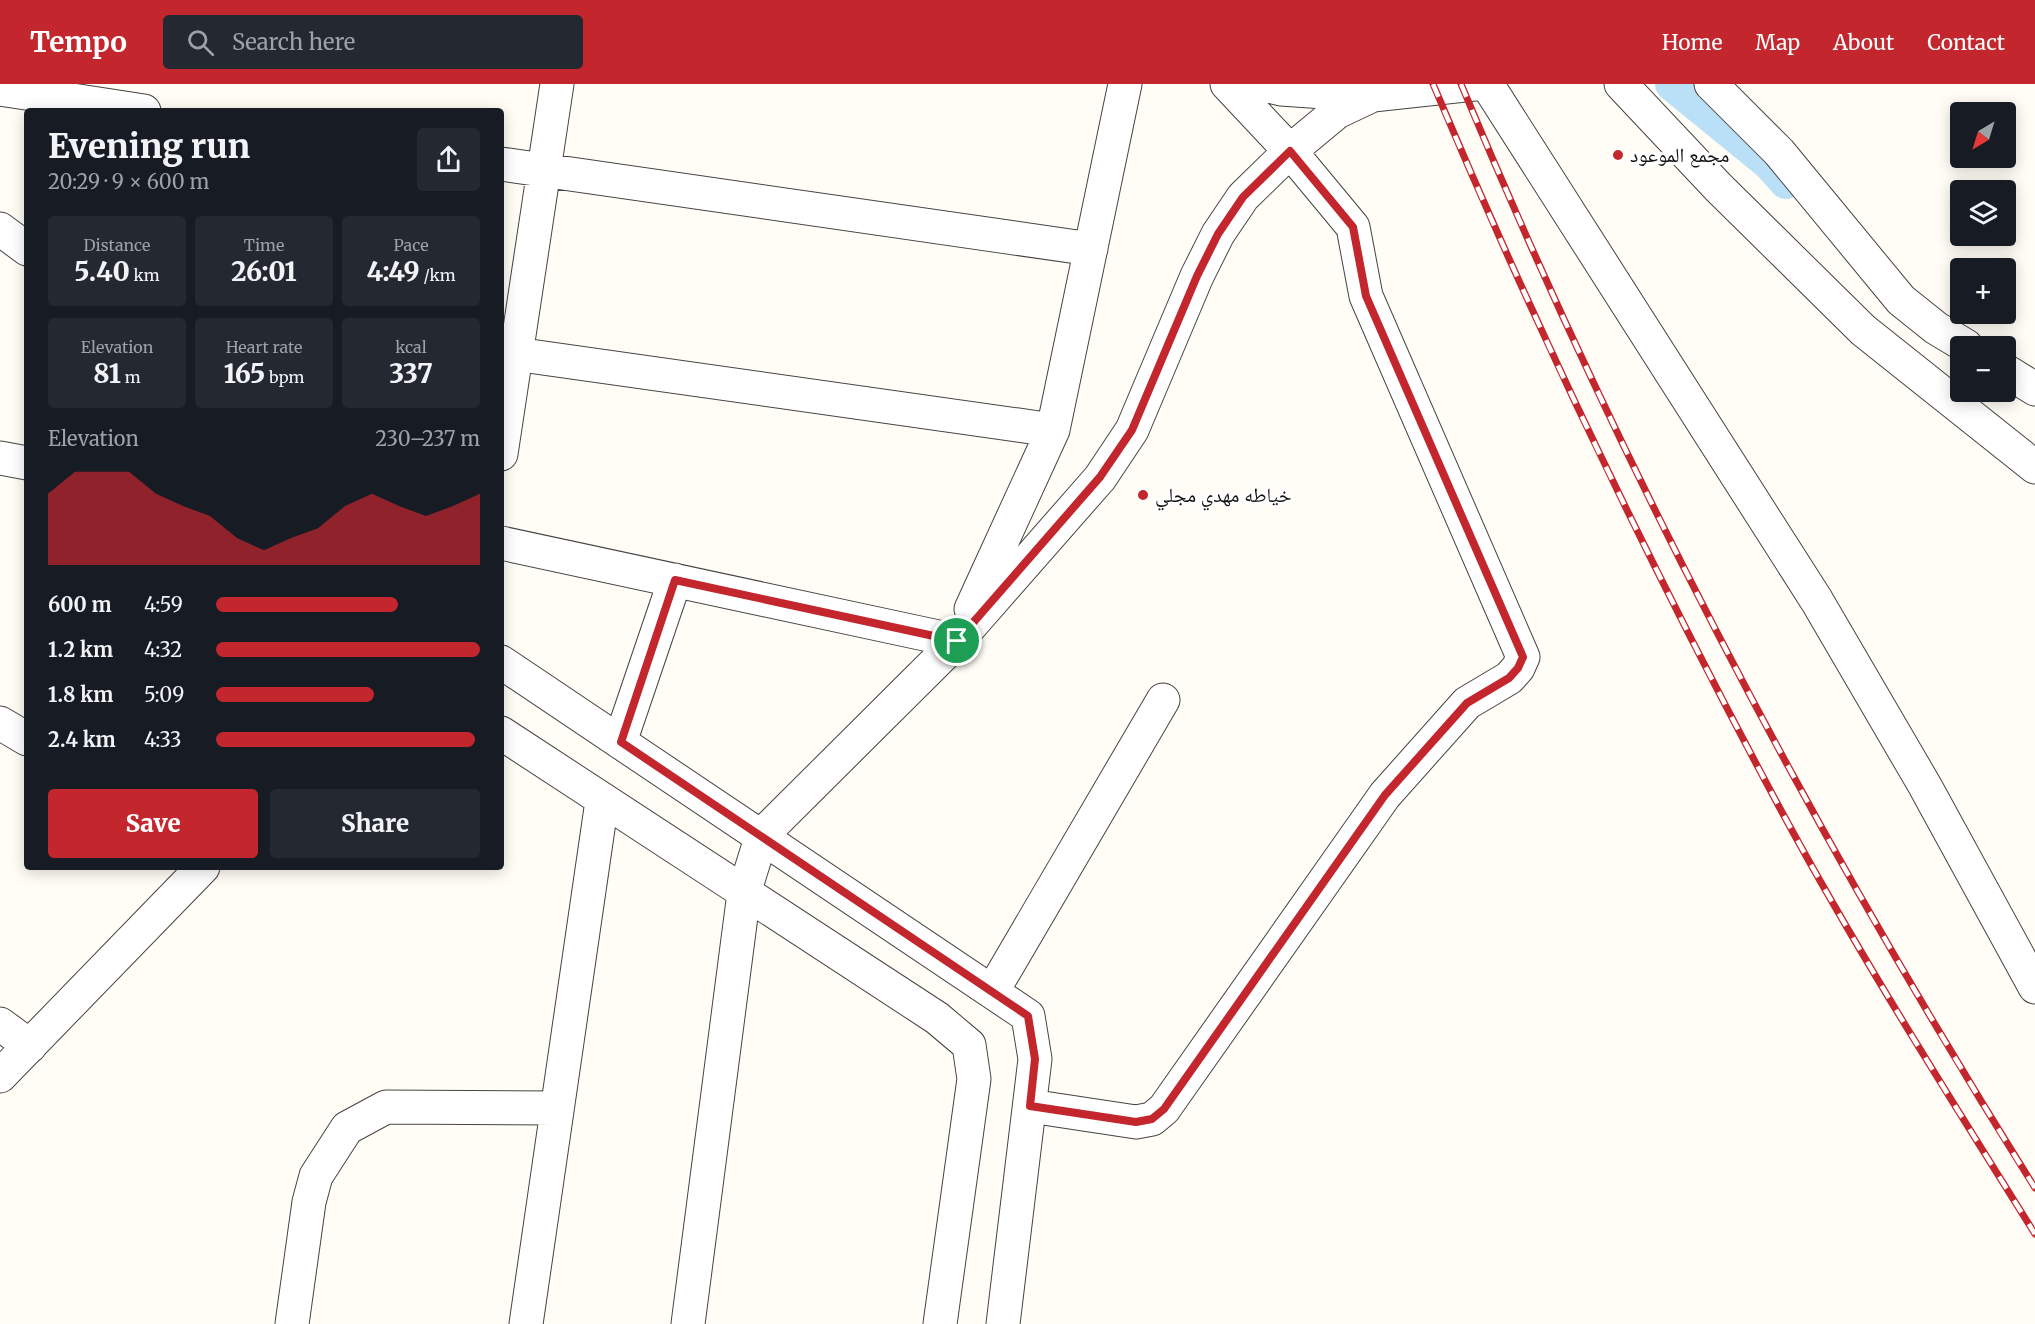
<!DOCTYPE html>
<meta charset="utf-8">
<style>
body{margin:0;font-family:Merriweather,"Noto Naskh Arabic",serif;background:#242831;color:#f1f3f6;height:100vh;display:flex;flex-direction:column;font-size:22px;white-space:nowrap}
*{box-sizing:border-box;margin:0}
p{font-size:20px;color:#9ea1a6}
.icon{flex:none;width:33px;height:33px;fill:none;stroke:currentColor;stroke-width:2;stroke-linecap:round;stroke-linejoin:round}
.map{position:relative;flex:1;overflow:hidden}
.details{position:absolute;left:24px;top:24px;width:480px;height:762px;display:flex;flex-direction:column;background:#171b24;border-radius:6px;box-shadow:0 3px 15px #0003}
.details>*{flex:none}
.needle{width:39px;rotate:218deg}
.fabs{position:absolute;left:1950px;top:18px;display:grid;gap:12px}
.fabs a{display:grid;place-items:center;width:66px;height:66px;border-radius:6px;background:#171b24;box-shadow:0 3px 15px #0003;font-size:30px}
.pin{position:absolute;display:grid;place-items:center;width:51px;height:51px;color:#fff;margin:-26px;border:3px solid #fff;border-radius:50%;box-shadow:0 2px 6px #0007}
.round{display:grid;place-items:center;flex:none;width:63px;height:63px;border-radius:6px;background:#242831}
.overview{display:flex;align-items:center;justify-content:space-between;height:102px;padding:0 24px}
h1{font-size:33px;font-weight:800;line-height:45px}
.stats{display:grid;grid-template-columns:repeat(3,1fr);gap:9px;height:102px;padding:6px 24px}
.stats div{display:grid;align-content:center;border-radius:6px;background:#242831;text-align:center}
.stats b{font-size:26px;font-weight:800}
.stats small{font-size:16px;font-weight:400}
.stats p{font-size:16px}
.chart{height:168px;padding:12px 24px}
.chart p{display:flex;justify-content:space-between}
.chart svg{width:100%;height:108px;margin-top:6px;fill:#c4262e;opacity:.7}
.primary-button{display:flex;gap:12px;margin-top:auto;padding:12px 24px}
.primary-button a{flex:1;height:69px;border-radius:6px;background:#c4262e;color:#fff;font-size:24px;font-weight:800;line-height:69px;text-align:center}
.primary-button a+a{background:#242831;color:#f1f3f6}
ul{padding:0 24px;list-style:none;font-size:20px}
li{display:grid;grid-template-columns:96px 72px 1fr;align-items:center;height:45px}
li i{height:15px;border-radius:8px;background:#c4262e}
header{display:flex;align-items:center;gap:36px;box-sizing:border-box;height:84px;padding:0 30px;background:#c4262e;color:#fff}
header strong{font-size:28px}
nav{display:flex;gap:33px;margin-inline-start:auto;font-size:21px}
.search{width:420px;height:54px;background:#242831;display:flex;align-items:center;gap:15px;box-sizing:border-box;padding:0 21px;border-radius:6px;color:#9ea1a6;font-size:22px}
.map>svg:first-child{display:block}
</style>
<header>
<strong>Tempo</strong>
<div class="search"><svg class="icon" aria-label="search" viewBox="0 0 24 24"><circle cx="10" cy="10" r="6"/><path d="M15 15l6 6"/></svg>Search here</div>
<nav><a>Home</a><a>Map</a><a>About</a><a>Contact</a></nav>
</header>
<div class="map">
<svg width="2035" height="1240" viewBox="0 0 2035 1240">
<rect width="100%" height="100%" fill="#fffdf5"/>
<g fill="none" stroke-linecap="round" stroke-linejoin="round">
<path stroke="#b9e0f7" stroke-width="34" d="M1672,0l97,79 17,19"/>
<defs>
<path id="minor" d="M1260,0l21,5 87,6
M1487,0l330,517 108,185 110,201
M1621,0l97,103 145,143 172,137
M1711,0l68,68 122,148 35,28 30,18
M0,5l144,22
M501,80l590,85
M0,145l27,20
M501,268l552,78
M2006,287l29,18
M501,370l56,-370
M0,374l27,5
M501,459l456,98
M971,525l82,-179 72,-346
M501,578l527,354 7,43 -32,265
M0,639l27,16
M501,649l436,285 32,27 5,34 -34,245
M620,658l55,-162
M992,908l171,-292
M0,940l30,22
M0,992l203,-209
M1030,1022l106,16 16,-3 12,-10 221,-314 82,-92 42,-25 9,-10 5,-11 -157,-361 -13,-69 -63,-76 -63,-67
M292,1240l17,-122 7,-26 31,-48 39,-21 171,1
M526,1240l76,-523
M688,1240l56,-431 18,-58 195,-194 143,-163 32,-48 65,-154 21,-42 25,-37 47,-46 47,-39 36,-17 101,-11"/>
</defs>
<use href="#minor" stroke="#444" stroke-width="35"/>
<use href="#minor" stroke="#fff" stroke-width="33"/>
<defs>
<path id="rail" d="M1433,0c105,249 222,492 350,730 78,144 166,282 252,420
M1461,0c160,384 353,752 574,1104"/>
</defs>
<use href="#rail" stroke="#c4262e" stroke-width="7"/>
<use href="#rail" stroke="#fff" stroke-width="4.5" stroke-dasharray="14" stroke-linecap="butt"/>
</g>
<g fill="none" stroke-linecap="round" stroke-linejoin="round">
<defs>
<path id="route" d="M1290,67l63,76 13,69 157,361 -5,11 -9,10 -42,25 -82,92 -221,314 -12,10 -16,3 -106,-16 5,-47 -7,-43 -407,-274 54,-162 282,61 143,-164 32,-47 65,-154 21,-42 25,-37z"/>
</defs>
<use href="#route" stroke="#fff" stroke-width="12"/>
<use href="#route" stroke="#c4262e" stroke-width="8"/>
</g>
<g fill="#c4262e" stroke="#fff" stroke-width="2">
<circle cx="1618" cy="71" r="6"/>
<circle cx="1143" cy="411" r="6"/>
</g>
<g text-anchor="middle" stroke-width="6" stroke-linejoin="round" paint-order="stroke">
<g font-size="20" fill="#111" stroke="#fff" text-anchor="start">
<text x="1630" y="78">مجمع الموعود</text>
<text x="1155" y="418">خياطه مهدي مجلي</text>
</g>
</g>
</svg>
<div class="fabs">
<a><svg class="needle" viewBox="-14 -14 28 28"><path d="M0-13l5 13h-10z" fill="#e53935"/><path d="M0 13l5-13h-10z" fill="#9ea1a6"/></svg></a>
<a><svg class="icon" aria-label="layers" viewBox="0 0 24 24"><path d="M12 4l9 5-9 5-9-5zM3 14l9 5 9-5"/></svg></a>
<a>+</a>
<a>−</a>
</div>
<div class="pin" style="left:957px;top:557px;background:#1e9e55"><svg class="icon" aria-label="arrive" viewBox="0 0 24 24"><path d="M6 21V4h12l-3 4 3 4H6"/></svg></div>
<section class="details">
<div class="overview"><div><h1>Evening run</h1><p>20:29 · 9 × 600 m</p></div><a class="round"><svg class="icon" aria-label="share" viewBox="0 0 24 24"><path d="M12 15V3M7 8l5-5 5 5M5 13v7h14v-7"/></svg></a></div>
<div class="stats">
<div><p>Distance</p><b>5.40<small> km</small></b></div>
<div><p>Time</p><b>26:01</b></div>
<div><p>Pace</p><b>4:49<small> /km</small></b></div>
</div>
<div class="stats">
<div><p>Elevation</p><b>81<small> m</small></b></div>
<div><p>Heart rate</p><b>165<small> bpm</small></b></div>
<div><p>kcal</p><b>337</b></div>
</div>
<div class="chart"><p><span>Elevation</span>230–237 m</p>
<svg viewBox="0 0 160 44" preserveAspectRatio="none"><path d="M0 44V15L10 6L20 6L30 6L40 15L50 20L60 24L70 33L80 38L90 33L100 29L110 20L120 15L130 20L140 24L150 20L160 15V44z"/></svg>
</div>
<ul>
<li><b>600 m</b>4:59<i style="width:69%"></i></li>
<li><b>1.2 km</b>4:32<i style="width:100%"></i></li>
<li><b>1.8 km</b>5:09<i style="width:60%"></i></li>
<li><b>2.4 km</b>4:33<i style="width:98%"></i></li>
</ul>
<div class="primary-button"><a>Save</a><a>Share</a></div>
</section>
</div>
